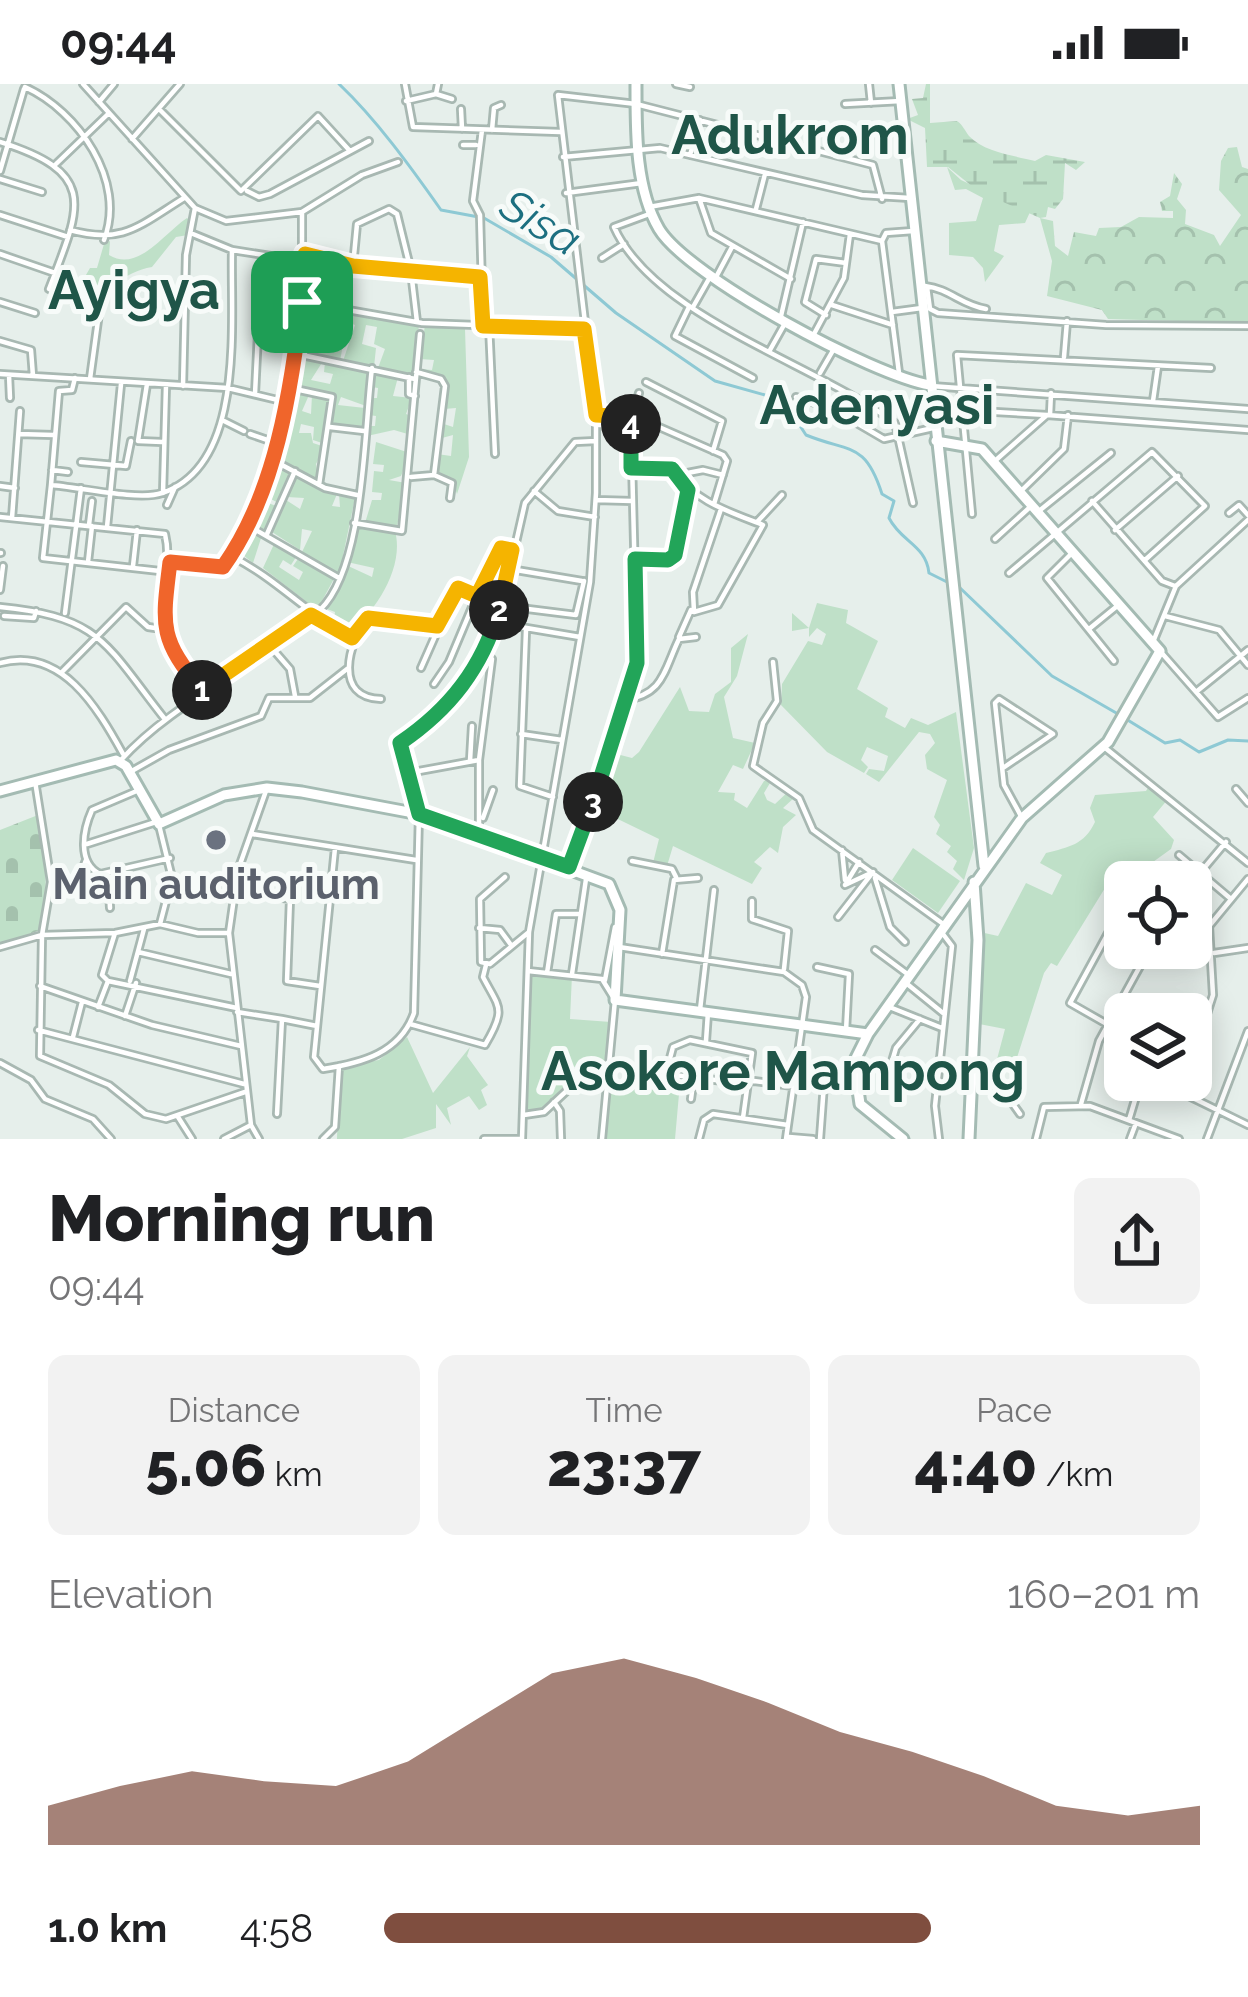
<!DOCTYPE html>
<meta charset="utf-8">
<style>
body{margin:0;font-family:Raleway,sans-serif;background:#f2f2f2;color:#202124;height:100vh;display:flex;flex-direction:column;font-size:45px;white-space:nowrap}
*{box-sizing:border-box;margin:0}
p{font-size:39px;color:#757577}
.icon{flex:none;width:66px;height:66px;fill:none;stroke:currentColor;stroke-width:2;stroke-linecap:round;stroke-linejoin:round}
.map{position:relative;height:1055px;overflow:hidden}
.sheet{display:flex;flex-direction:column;background:#fff;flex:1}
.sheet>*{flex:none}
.fabs{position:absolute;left:1104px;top:777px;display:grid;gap:24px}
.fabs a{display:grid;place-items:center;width:108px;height:108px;border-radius:18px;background:#fff;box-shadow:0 6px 30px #0003;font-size:60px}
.pin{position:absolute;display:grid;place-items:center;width:102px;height:102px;color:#fff;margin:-51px;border-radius:24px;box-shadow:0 6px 18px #0006}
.km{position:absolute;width:60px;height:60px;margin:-30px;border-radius:50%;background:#222;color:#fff;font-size:33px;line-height:60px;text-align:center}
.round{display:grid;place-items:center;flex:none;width:126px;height:126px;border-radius:18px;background:#f2f2f2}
.headline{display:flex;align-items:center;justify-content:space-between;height:204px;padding:0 48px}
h1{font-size:66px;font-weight:800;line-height:90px}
.metrics{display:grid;grid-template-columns:repeat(3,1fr);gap:18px;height:204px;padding:12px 48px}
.metrics div{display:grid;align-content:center;border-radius:18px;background:#f2f2f2;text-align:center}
.metrics b{font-size:60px;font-weight:800}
.metrics small{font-size:33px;font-weight:400}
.metrics p{font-size:33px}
.chart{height:336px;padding:24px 48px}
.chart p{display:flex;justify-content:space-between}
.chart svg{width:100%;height:216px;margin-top:12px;fill:#7f4e3f;opacity:.7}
ul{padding:0 48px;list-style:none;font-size:39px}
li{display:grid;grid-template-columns:192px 144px 1fr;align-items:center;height:90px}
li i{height:30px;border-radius:15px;background:#7f4e3f}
.status{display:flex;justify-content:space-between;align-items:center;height:84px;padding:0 60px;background:#fff;direction:ltr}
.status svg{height:33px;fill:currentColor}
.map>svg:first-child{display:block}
</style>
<div class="status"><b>09:44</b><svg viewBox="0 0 49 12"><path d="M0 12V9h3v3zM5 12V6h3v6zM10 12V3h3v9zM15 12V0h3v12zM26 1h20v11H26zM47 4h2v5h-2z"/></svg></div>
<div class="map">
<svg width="1248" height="1055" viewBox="0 0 1248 1055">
<defs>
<pattern id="forest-crowns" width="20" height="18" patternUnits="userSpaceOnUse" patternTransform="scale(3)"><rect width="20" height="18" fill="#bfe0c8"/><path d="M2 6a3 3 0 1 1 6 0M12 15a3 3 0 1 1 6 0" fill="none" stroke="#a4c1ad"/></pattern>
<pattern id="wetland-marsh" width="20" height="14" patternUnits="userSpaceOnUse" patternTransform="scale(3)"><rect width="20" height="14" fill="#bfe0c8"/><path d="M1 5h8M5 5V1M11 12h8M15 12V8" fill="none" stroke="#a4c1ad"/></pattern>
<pattern id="cemetery-stones" width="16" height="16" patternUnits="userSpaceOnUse" patternTransform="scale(3)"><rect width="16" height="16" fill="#bfe0c8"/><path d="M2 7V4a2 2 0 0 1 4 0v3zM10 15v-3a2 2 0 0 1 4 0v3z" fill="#a4c1ad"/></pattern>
</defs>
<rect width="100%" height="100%" fill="#e6efeb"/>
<path fill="#bfe0c8" d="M947,83l14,13 69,32 -5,11 -26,2 -5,26 10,5 -19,26 -2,-14 -10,-11 -24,-2v-32l27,-2 7,-23 -17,-9 -11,1z
M187,134l5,5 -4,12 -12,2 -24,30c-30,5 -48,30 -77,27l15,-26h7l7,-24 6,-3 -1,14c29,18 55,-22 78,-37z
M306,223l113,18 -6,50 -35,-7 7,-19 -11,-5 3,-17 -11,-2 -4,19 14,4 -2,19 -31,-6 12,-36 -8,-3 -7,39 -39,-8z
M425,241l40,4 4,128 -12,37 -4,-12 -16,-8v-20l14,2 2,-21 -11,3 -1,-15 12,4 3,-19 -12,1 1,-31 -26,-9 13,1 2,-10 -14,-1z
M300,273l23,4 -12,19 19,4 3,-10 -9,-2 1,-10 42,8 -1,36 -25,-9 -3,8 27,3 -2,20 -30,-4v-30l-38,-7z
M377,288l21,5 -5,19 19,2 -6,16 5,2v19l-17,-5 -27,6v-10h8l1,-10 -7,-1 1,-17h7l1,-10 -6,-1z
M294,308l15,3 -7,16 9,3 1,-19 17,5 -4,44 -12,-4 1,-13 -13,-3 -2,9h12l2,10 12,4 -9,17 3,16 -41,-18 13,14 -11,28 -9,-5 -3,4 11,4 -13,25 -12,-5 8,8 -9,28 -15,-12 22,-42z
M376,358l34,11 -9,23 -12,4 17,3 -9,43 -32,-3 7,-23h9l1,-7 -10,-1 2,-21 9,1 1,-7 -11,-1z
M296,391l41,19 -5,12 8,1 -1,-13 16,4 -16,77 -37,-23 10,-21 -10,-2 -2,21 -28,-18 14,-32 14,9 4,-11 -17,-1z
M357,442l38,5c10,36 -20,83 -48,102l-14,-9 2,-12 -11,-4 22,-43 26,12 2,-9 -27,-6z
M275,458l23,12 -7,11 -8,-5 -4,7 20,13 4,-8 -10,-6 7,-10 35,21 -18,33 -54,-42z
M817,519l31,7 -2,13 32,18 -21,48 31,19 -3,9 20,11 6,-10 17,7 28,-13 18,136 -10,32 -11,-11 4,-8 -10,-9 4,-6 -15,-12 4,-9 -6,-8 13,-37 -20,-11 -2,-14 10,-12 -5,-9 -11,-2 -40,50 -13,-8 3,-5 15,2 4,-15 -21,-9 -6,13 7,7 -4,6 -37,-21 -46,-47 1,-21 26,-43 14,4 4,-11 -9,-6 -8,9v-9l-17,3v-18l17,15z
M748,550l-11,42 -13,21 9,41 22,5 -12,26 -10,-4 -15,27 17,1 -1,7 13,8 17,-27 9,-3 -9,15 3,7 8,4 16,-15 4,8 -12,11 13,7 -13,12 -5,26 -8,-6 -16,15 8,6 -10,16 -79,-38 -6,20 -14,-3 6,-24 -66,-32 16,-55 23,6 7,-6 41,-65 9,24 20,1 6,-18 16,-12v-34z
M1149,702l19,13 -15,18 21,23 -3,9 -25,18 -8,15 -25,-7 -56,91 -6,-3 -7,10 -29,91 -19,-1 9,-34 -31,-6 6,-91 18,4 28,-53 26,12 10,-20 -22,-12 6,-10c23,-6 38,-8 49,-31l-5,-14 5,-13 51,-4z
M913,764l47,33 -22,32 -46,-33z
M529,889l43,2 -2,44 41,3 -4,40 -48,7 6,17 -16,19 -19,8 -4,-4z
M407,953l26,56 37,-46 -3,9 21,29 -7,5 6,15 -8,5 -10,-14 -22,12 4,17 -15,-21v24l-34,11h-65l2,-73 40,-6z
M610,999l69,11 -4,45h-71z"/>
<path fill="url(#forest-crowns)" d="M1237,63l5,20 6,2v154l-140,-4 -6,-9 -55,-14 5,-35 -12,-43 13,3 2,25 13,10 6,-24 22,4 3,-8 22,-1 18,-10 34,1v-7h-11l-2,-9 10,-6 4,-23 8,11 -5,15 9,11 -1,14 29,11 6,11 21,-31 -22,-25 2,-29 7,-13z"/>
<path fill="url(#wetland-marsh)" d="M926,0h4v39l27,-2c6,4 8,10 12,15 16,17 48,20 66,25l11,-6 39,7 -9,8 -11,-7 -2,36 -8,10 -7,-2 -2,10 -6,1 -62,-27 -30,-24h-21l-2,-39 -18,-9 11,-4 -6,-16 11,-1z"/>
<path fill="url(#cemetery-stones)" d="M38,731c6,37 14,80 0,116l-38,13v-114z"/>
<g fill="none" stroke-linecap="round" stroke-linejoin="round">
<path stroke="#8ec9d4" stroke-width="3" d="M339,0c37,35 71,82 102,126l43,8 67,39 65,56 99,68 50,14 26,17 15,23c44,18 59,6 76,59l12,7 -5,17c12,24 37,27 40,55l20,10
M958,502l94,90 66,38
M1126,635l39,24 15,-3 19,12 29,-12 20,1"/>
<defs>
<path id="street" d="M83,0l112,124 31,13 76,-9v90l120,21 162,6
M405,0l8,43 147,5
M676,0l14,3
M869,0l2,19
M25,3c53,24 102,94 79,153
M436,10l16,5
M406,17l30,-7 2,-10
M99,18l15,-18
M845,20l56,-3
M159,25l82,82 77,-75 32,35
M461,25l1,20
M482,46l-9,71 7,14 3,111
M492,46l2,-22 7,-3
M132,55l48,-55
M0,58c99,31 81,64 49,147l50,24 -9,66
M463,61h13
M690,71l10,-35
M563,73l97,-9 202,47 48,3
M56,80l52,-50
M0,87l24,-82
M0,95l42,13
M247,107l12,6 11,-3 99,-53
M566,109l76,-10
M699,114l12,35 80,46
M649,123l50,-9 183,43 17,132
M756,125l9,-35
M302,128l60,-37 36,-13
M652,129l-38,14c40,90 202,137 281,196l18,80
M0,131l68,22
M70,146c53,15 70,-5 114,-32
M193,150l39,16 71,11
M882,157l4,-8 27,-2
M0,170l55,19
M305,170l106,17 6,51
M602,174l22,-14
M353,182l4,-42 32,-15 8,5 14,57 69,6
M715,195l17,-32
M925,202c25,3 36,19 61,23
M927,203l3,22 8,4 168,12 142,1
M0,218l35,11
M832,221l61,20
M689,223l-14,29 78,42
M693,223l17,-30
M892,228l30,-4
M826,231l-21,-13 11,-43 30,4
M781,232l22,-94
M489,241l6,129
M814,250l30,-56 6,-44
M0,257l31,9 2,26
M770,266l14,-25
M302,271l113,24
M1064,273l3,-36
M820,289l15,-26
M0,290l228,14 58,14
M9,291l1,23
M409,293v17l6,2
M646,298l76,39 -9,30
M147,300l-9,57 24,1
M183,302l3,-131 9,-47
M931,302l317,23
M295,305l37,8 -13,88
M255,310l4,-81
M796,313l35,11 53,31 49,-11
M1153,317l5,-35
M960,326l87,5
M596,331l54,8 73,32 4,6 -13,43
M1050,331l1,-22
M224,337l20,10
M330,343l34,4
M19,350l34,1
M250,350l26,9
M996,376l51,-45 201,15
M81,378l45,4 5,-25
M282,381l43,23 32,7
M631,384l41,1c22,32 55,42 91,56l-45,80 -24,7 -1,-20 28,-83
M52,386l16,2
M434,391l18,8 -2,15
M677,391l26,-5 20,5
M411,393l23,-2 11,-89 -4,-7 -25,-7
M51,401l8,-94 13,-1 3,-12
M0,402l15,2
M534,407l24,20 37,6
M1021,407l43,-42 4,-34
M163,409l3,-108
M596,416l36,1
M1092,417l70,80 13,5
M167,421l8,-18
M1039,427l72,-58
M1229,429l10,-8 9,10
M972,430l-15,-159 254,13
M0,433l165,17c8,33 -7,62 -3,95 3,23 27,46 41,64
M12,434l8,-107
M757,438l25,-27
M354,439l48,8 18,-197
M89,441l3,-24
M107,443l14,-143
M254,445l85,49
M1115,446l63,-54
M267,450l28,-63
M995,455l34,-31
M1074,467l-27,27 67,83
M0,469h1
M231,472c45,22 77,59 121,82
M635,475l33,1 7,-5 13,-64
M88,478l4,-36
M170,478l51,6c60,-64 69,-181 80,-263
M133,482l4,-36
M510,485l15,-66 50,-61 21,-1
M169,488l-126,-14 8,-73c27,2 88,16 111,8 85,-28 68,-174 70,-243
M1009,489l143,-121 53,54 -60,54
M0,506l3,-24
M0,523c101,10 105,36 164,111
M512,523l64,8 8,-34
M65,529l16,-125
M4,532l30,2 2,-7
M1165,532l54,14 29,35
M497,539l83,14
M1089,545l27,-22
M526,546l-6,156 33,11
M679,553l12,-27
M1153,558l23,-56 72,-66
M271,563l19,22 5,27
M1160,567l58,66 30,-19
M773,578l4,39 -14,22 -10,43 46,32 14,32 133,96
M0,579c61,-17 97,44 123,91
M421,584l34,-77 4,-4 18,9
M62,588l64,-65 22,20 14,2
M434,600l15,-22 47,-112h16
M1196,608l52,-42
M381,615c-48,-1 -33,-57 -13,-81l70,8
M624,616c40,-5 40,-30 55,-61l17,-2
M521,650l41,6
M1104,663l144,116
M121,676c56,-62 139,-92 199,-150 45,-43 44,-181 52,-242
M470,677l2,-35
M1003,684l50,-34 -54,-35 -4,4 9,82 18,33
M130,688l39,-22 92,-34 8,-18h41l37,-29
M408,689l71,-13
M35,697l16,101 -9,53 -2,121 69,29 36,29 21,5 79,-27
M1236,705l12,14
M139,706l-47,20c-9,20 -15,53 8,64l70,-16
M483,734l10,-28
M159,741l13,53 -12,46
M479,748v-72l13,-101
M252,750l164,26
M87,760l69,-22
M335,764l-21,209 9,12c39,-6 77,-16 91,-56l5,-199 -18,-71c63,-43 91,-100 109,-174l72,12
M842,766l3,30
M1179,771l52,44
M632,777l40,8 4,8
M569,783l68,-204 -6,-243 8,-27
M108,789l2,35
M1200,789l26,-31
M505,793l-25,22 1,63 9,2 39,-32
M875,794l15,49 15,15
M75,805l11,-29
M51,807l30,-3
M233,807l57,8 -3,82 33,5
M752,817v18l36,12 -4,38
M1191,831l18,11 4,69 -22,69
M838,833l35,-45 -28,13 14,-23
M1210,841l38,-46
M479,844l21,2 11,15
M115,849l-13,42 6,6 129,27
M1106,854l19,9
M0,863l42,-12 73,-2 45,-9 38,9h31
M619,863l165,25 18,13 4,12 -20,142
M1128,864l17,8
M875,866l31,23
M138,868l93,22
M1214,869l34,-5
M662,870l12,-74 24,-2
M817,883l32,7 -3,57
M528,887l74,8 13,21 -13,139
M547,889l9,-59h23
M572,890l14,-95
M605,896l10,-53
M130,897l14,-52
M906,899l37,30
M40,902l112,39 89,21
M98,923l10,-26
M892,924l50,20
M700,926l14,-120
M237,928l45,7 -5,95
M125,932l11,-33
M282,935l35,7
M1105,939l-35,-20 55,-101
M410,940l75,21c22,-37 14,-37 -2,-68l3,-12
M38,946l206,54
M73,953l9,-35
M706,957l2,-29
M0,979l31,17 14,19 48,20 18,20
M888,991l8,-27 24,-29
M975,996l28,10 17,24
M1156,996l92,45
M691,1015l3,-22
M554,1018l6,9 1,28
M1081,1020l18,-63 51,-93
M524,1031l20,-3 30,-28 31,-9
M178,1033l14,22
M743,1034l9,-65 -62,-13 -17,7 -5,19 6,9 66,8 14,-2 39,5
M1129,1036l12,-40
M251,1041l8,14
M789,1053l24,2
M224,1055l27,-14 -22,-192 9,-63 29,-82
M323,1055l12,-12 4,-61
M484,1055h37
M522,1055l7,-207 61,-350 6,-89v-78l-38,-320 78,9 237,61 9,34
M699,1055l5,-19 9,-6 75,11
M820,1055l4,-55
M939,1055l-4,-33 17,-160 -9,-12
M1036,1055l8,-32 46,-1 89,33
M1130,1055l6,-16
M1207,1055l41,-108"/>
<path id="secondary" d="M636,0c0,47 -1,104 23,145 29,48 215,147 271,156
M899,0l85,782
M0,707l116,-31 10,6 33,58 65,-29 43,-7 35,4 117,22 190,70 11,26 -5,90 253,34
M903,1055l-43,-35 -6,-42 14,-28 154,-216 86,-76 52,-91 -178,-202 -46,-8
M969,1055l9,-199 -4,-58"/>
</defs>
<use href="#street" stroke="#a8b8b2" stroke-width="10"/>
<use href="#secondary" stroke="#a4bbb3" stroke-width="15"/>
<use href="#street" stroke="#fff" stroke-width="4.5"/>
<use href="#secondary" stroke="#fff" stroke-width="9"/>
</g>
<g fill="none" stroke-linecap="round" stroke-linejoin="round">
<defs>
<path id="split-1" d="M202,606c-43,-51 -40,-64 -32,-128l53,5c54,-76 67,-175 79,-265"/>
<path id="split-2" d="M202,606l109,-75 41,23 16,-20 69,8 21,-38 19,8 24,-48 11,2 -13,60"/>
<path id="split-3" d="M499,526c-17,58 -49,99 -99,133l19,71 150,53 24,-65"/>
<path id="split-4" d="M593,718l44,-139 -2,-104 33,1 7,-5 13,-65 -16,-21 -41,-1v-44"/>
<path id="split-5" d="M302,218l3,-48 48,12 127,11 3,49 101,3 12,86 20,1 15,8"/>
</defs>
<use href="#split-1" stroke="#fff" stroke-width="24"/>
<use href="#split-2" stroke="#fff" stroke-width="24"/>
<use href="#split-3" stroke="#fff" stroke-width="24"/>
<use href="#split-4" stroke="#fff" stroke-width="24"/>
<use href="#split-5" stroke="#fff" stroke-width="24"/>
<use href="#split-1" stroke="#f0652b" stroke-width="15"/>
<use href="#split-2" stroke="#f5b400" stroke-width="15"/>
<use href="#split-3" stroke="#22a559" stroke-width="15"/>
<use href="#split-4" stroke="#22a559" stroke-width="15"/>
<use href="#split-5" stroke="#f5b400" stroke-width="15"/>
</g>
<circle fill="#6b7280" stroke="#f7fbf9" stroke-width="4.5" cx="216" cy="756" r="12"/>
<g text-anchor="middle" stroke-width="10" stroke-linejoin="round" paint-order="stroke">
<g font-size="42" font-weight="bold" fill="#5b616d" stroke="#f7fbf9">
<text x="216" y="815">Main auditorium</text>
</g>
<g font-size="45" font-style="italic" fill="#1c6f80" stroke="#f7fbf9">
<text transform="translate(541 138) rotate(31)" y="16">Sisa</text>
</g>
<g font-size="54" font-weight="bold" fill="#1f5548" stroke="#f7fbf9">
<text x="790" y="70">Adukrom</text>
<text x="134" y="225">Ayigya</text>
<text x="877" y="340">Adenyasi</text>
<text x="783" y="1006">Asokore Mampong</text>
</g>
</g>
</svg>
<div class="fabs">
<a><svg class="icon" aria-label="locate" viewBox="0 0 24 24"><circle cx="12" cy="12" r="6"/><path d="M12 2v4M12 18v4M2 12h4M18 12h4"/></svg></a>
<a><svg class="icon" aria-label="layers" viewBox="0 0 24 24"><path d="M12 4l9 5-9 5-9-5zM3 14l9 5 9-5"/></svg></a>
</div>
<div class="pin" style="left:302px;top:218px;background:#1e9e55"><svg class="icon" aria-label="arrive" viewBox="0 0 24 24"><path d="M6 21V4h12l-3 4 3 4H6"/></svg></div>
<b class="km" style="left:202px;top:606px">1</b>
<b class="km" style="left:499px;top:526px">2</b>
<b class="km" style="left:593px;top:718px">3</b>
<b class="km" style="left:631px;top:340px">4</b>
</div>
<section class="sheet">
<div class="headline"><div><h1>Morning run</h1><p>09:44</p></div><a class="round"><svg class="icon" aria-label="share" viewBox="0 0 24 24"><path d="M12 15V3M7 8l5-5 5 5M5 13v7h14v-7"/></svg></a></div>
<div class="metrics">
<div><p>Distance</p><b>5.06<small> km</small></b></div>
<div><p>Time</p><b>23:37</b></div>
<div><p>Pace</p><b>4:40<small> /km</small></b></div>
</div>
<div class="chart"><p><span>Elevation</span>160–201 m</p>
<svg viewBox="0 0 160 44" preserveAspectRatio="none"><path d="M0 44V36L10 32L20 29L30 31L40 32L50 27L60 18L70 9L80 6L90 10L100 15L110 21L120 25L130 30L140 36L150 38L160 36V44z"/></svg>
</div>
<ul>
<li><b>1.0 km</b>4:58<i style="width:67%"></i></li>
</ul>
</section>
